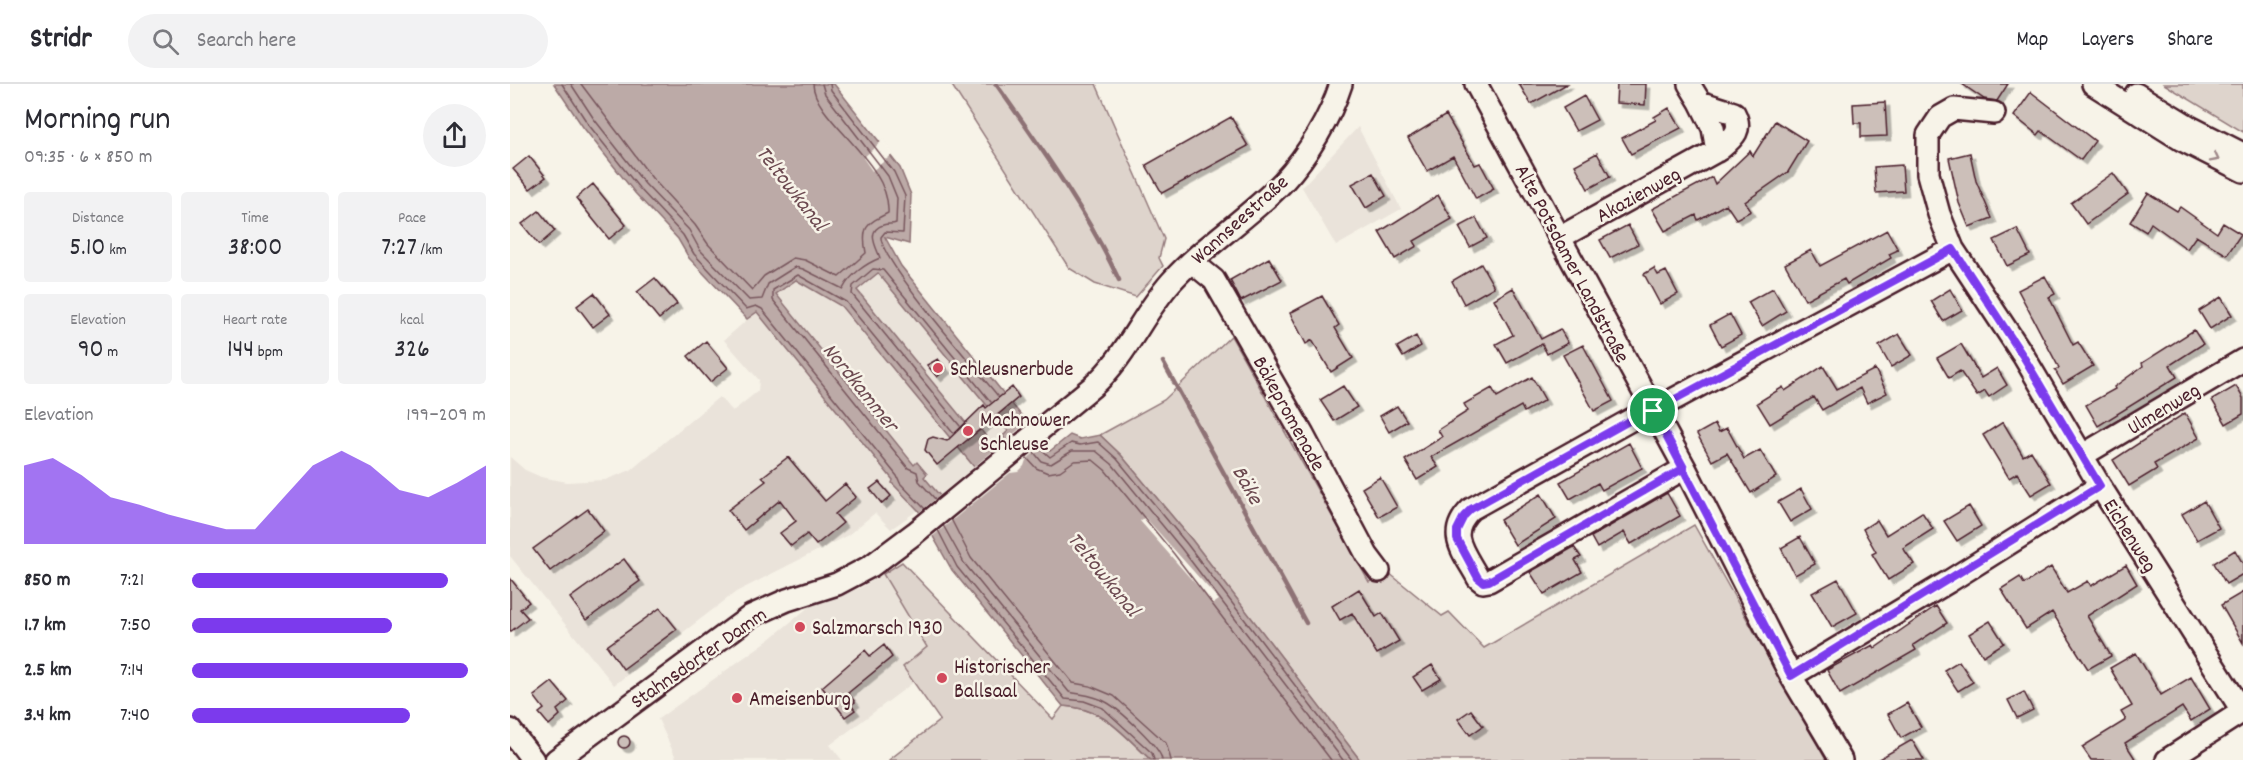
<!DOCTYPE html>
<meta charset="utf-8">
<style>
body{margin:0;font-family:Dekko,sans-serif;background:#f2f2f3;color:#2b2b33;height:100vh;display:flex;flex-direction:column;font-size:22px;white-space:nowrap}
*{box-sizing:border-box;margin:0}
p{font-size:20px;color:#7c7c81}
.icon{flex:none;width:33px;height:33px;fill:none;stroke:currentColor;stroke-width:2;stroke-linecap:round;stroke-linejoin:round}
.map{position:relative;flex:1;overflow:hidden}
.sheet{display:flex;flex-direction:column;background:#fff;width:510px}
.sheet>*{flex:none}
.pin{position:absolute;display:grid;place-items:center;width:51px;height:51px;color:#fff;margin:-26px;border:3px solid #fff;border-radius:50%;box-shadow:0 2px 6px #0007}
.round{display:grid;place-items:center;flex:none;width:63px;height:63px;border-radius:32px;background:#f2f2f3}
.overview{display:flex;align-items:center;justify-content:space-between;height:102px;padding:0 24px}
h1{font-size:33px;font-weight:600;line-height:45px}
.stats{display:grid;grid-template-columns:repeat(3,1fr);gap:9px;height:102px;padding:6px 24px}
.stats div{display:grid;align-content:center;border-radius:6px;background:#f2f2f3;text-align:center}
.stats b{font-size:26px;font-weight:600}
.stats small{font-size:16px;font-weight:400}
.stats p{font-size:16px}
.chart{height:168px;padding:12px 24px}
.chart p{display:flex;justify-content:space-between}
.chart svg{width:100%;height:108px;margin-top:6px;fill:#7c3aed;opacity:.7}
ul{padding:0 24px;list-style:none;font-size:20px}
li{display:grid;grid-template-columns:96px 72px 1fr;align-items:center;height:45px}
li i{height:15px;border-radius:8px;background:#7c3aed}
header{display:flex;align-items:center;gap:36px;box-sizing:border-box;height:84px;padding:0 30px;background:#fff;border-bottom:2px solid #e1e1e2}
header strong{font-size:28px}
nav{display:flex;gap:33px;margin-inline-start:auto;font-size:21px}
.search{width:420px;height:54px;background:#f2f2f3;display:flex;align-items:center;gap:15px;box-sizing:border-box;padding:0 21px;border-radius:33px;color:#7c7c81;font-size:22px}
main{display:flex;flex:1;min-height:0}
.map>svg:first-child{display:block}
</style>
<header>
<strong>Stridr</strong>
<div class="search"><svg class="icon" aria-label="search" viewBox="0 0 24 24"><circle cx="10" cy="10" r="6"/><path d="M15 15l6 6"/></svg>Search here</div>
<nav><a>Map</a><a>Layers</a><a>Share</a></nav>
</header>
<main>
<section class="sheet">
<div class="overview"><div><h1>Morning run</h1><p>09:35 · 6 × 850 m</p></div><a class="round"><svg class="icon" aria-label="share" viewBox="0 0 24 24"><path d="M12 15V3M7 8l5-5 5 5M5 13v7h14v-7"/></svg></a></div>
<div class="stats">
<div><p>Distance</p><b>5.10<small> km</small></b></div>
<div><p>Time</p><b>38:00</b></div>
<div><p>Pace</p><b>7:27<small> /km</small></b></div>
</div>
<div class="stats">
<div><p>Elevation</p><b>90<small> m</small></b></div>
<div><p>Heart rate</p><b>144<small> bpm</small></b></div>
<div><p>kcal</p><b>326</b></div>
</div>
<div class="chart"><p><span>Elevation</span>199–209 m</p>
<svg viewBox="0 0 160 44" preserveAspectRatio="none"><path d="M0 44V12L10 9L20 16L30 25L40 28L50 32L60 35L70 38L80 38L90 25L100 12L110 6L120 12L130 22L140 25L150 19L160 12V44z"/></svg>
</div>
<ul>
<li><b>850 m</b>7:21<i style="width:87%"></i></li>
<li><b>1.7 km</b>7:50<i style="width:68%"></i></li>
<li><b>2.5 km</b>7:14<i style="width:94%"></i></li>
<li><b>3.4 km</b>7:40<i style="width:74%"></i></li>
</ul>
</section>
<div class="map">
<svg width="1733" height="676" viewBox="0 0 1733 676">
<defs>
<filter id="shadow"><feDropShadow dx="4.5" dy="4.5" stdDeviation="0" flood-color="#0004"/></filter>
</defs>
<rect width="100%" height="100%" fill="#f7f3e8"/>
<filter id="ink" filterUnits="userSpaceOnUse"><feTurbulence type="fractalNoise" baseFrequency=".0167" numOctaves="2"/><feDisplacementMap in="SourceGraphic" scale="12" xChannelSelector="R" yChannelSelector="G"/><feConvolveMatrix kernelMatrix="1 2 1 2 8 2 1 2 1" color-interpolation-filters="sRGB"/></filter>
<g filter="url(#ink)">
<path fill="#eae3da" d="M848,43l43,82 -65,37 -34,-59z
M368,189l130,159 -5,4 2,3 -10,9 -14,-18 -5,5 -119,-145z
M286,196l45,26 135,162 -35,29 -17,-21 2,-2 -8,-11 -4,2 -138,-171z
M247,227l136,169 -1,3 26,27 -27,19 -16,-16 -27,22 -112,57 -122,93 -104,-129v-99l15,13 16,7 26,5 38,-2 26,-10 88,-73 14,14 25,-20 1,-11 -35,-40z
M373,490l44,73 -24,20 11,15 -84,63 12,15h-165l-19,-41 112,-80 40,-33 50,-18z"/>
<path fill="#ded4cc" stroke="#947a7c" stroke-width="1.5" d="M441,0h145l68,155 -5,19 4,8 -27,31 -41,-13 -26,-16z
M1654,0h79v48z
M721,252l138,246 20,-9 53,43 7,-4 35,36 210,-123 132,235h-466l-168,-220 -71,-85 -21,-20 64,-35z
M392,478l151,157 10,-13c42,2 58,27 88,54h-262l51,-40 -37,-53 24,-20 -44,-73z"/>
<path fill="#bcaaa7" stroke="#8e7275" stroke-width="1.5" fill-rule="evenodd" d="M44,0h280l66,84 11,27 -2,49 -24,-7 16,29 149,185 20,-16 10,4 20,-4 21,20 71,85 168,220h-209c-30,-27 -46,-52 -88,-54l-111,-136 -34,-60 -26,-27 1,-3 -136,-168 -10,7 -58,-61 -11,-19 -43,-46 -52,-66zM368,189l130,158 -5,5 2,4 -10,8 -14,-18 -6,4 -118,-144zM286,196l45,26 134,162 -34,29 -17,-20 3,-3 -10,-12 -3,3 -138,-171z"/>
<path fill="#f7f3e8" d="M373,56l10,14 -21,17 -9,-13z
M519,337l18,21 -21,18 -2,6 -6,6 -8,1 -78,64 -15,-23z
M635,433l74,83 -6,4 -73,-83z"/>
<g fill="none" stroke-linecap="round" stroke-linejoin="round">
<path stroke="#78575d" stroke-width="1.5" d="M52,0l26,40 51,64 44,47 11,19 52,55 10,-3 6,3 135,167 3,7 25,26
M61,0l23,35 51,65 44,46 11,20 49,50 13,-1 6,-15 27,-17 8,2 40,20c7,-14 22,-25 37,-31 -3,-10 -15,-27 3,-33 5,-2 9,0 13,-2l1,-25 -9,-22 -63,-82 -3,-10
M71,0l71,94 43,47 13,19 44,46 12,-14 29,-18 12,2 34,17 27,-24c-5,-26 0,-29 22,-40 3,-51 -74,-93 -75,-129
M320,0l1,6 63,82 11,24 -2,37 -18,-1 -4,5c-1,24 97,134 117,159
M450,342l-108,-132 1,-8 20,-17 10,1 108,132
M529,363l11,10 21,-14 9,2 18,-3 19,17 70,85 165,216
M523,367l8,10 10,3 21,-13h24l16,13 69,84 162,212
M516,373l10,11 12,5 12,-2 14,-10 19,-1 12,10 69,84 157,206
M426,416l-17,-19 -2,-9 -9,-4 -135,-168v-10l25,-15 48,27 107,131
M441,435l20,39 102,125 17,3 24,10 52,47 5,17
M433,441l21,38 105,129c13,3 25,3 37,10 13,7 55,45 56,58
M428,446l19,37 108,132 19,2 19,7 49,45 2,7"/>
<path stroke="#8e7275" stroke-width="4.5" d="M486,0c45,64 90,126 123,196
M653,278l143,261"/>
</g>
<path fill="#ccbfb9" stroke="#4a1f2b" stroke-width="1.5" filter="url(#shadow)" d="M1009,0h48l-36,20z
M1107,0h29l-1,21 -29,-2z
M1452,0h46l-11,17 -13,-2z
M1521,8l64,49 -14,19 -40,-29 -3,4 -24,-19z
M1074,12l13,24 -21,11 -13,-23z
M1375,18l2,34 -26,1v-14h-7l-1,-19z
M1159,24l12,20 -50,26 -9,-16 34,-18 -2,-3z
M936,31l29,50 5,-2 14,26 -18,10 -23,-43 -26,15 -19,-33z
M721,33l17,29 -86,47 -16,-28z
M1265,37l32,20 -19,31 -43,30 6,9 -15,8 -10,-15 -28,16 -2,-5 -31,16 -13,-22 60,-32 3,7 35,-33 3,5z
M1087,69l13,24 -22,12 -13,-24z
M1460,69l6,28 16,37 -23,9 -10,-24 -10,-45z
M19,72l17,21 -16,12 -17,-20z
M1392,81l2,26 -28,2 -2,-26z
M863,89l13,23 -20,12 -14,-24z
M1603,89l15,21 -42,30 -15,-21z
M83,100l33,41 -17,14 -33,-41z
M1638,109l29,18 3,-4 37,26 6,-10 18,11 -14,21 -31,-19 -9,13 -36,-26 -5,9 -16,-10z
M928,111l14,24 -38,22 3,5 -22,13 -16,-27z
M29,127l16,20 -16,14 -17,-21z
M966,134l11,20 -17,9 -11,-20z
M1118,141l10,19 -28,14 -10,-18z
M1507,145l13,26 -23,11 -13,-26z
M1377,146l11,20 -9,4 2,4 -44,26 -3,-5 -39,21 -20,-36 26,-14 9,16z
M759,174l13,22 -41,21 -11,-21z
M971,180l13,23 -30,17 -12,-23z
M1144,184l4,7 8,-4 12,23 -18,10 -16,-30z
M1535,192l10,18 -6,3 24,48 5,-3 15,24 -30,18 -8,-14 4,-2 -41,-78z
M145,194l22,26 -18,15 -22,-27z
M1003,204l28,51 19,-10 8,14 -21,11 -5,-10 -35,19 -11,-19 17,-9 -19,-36z
M1263,204l13,23 -24,15 -14,-24z
M1440,205l12,21 -19,11 -12,-20z
M84,209l16,21 -17,13 -16,-21z
M812,212l17,29 -4,3 18,30 -22,14 -19,-32 -6,4 -16,-31z
M1711,213l11,18 -22,14 -11,-18z
M1220,230l11,21 -20,11 -11,-21z
M1684,246l9,14 -33,21 7,12 -79,49 -12,-21 29,-16 -1,-2 29,-21 -1,-3z
M1389,250l13,21 -21,12 -12,-21z
M906,252l5,10 -18,11 -6,-10z
M196,257l22,27 -18,14 -22,-26z
M1451,260l20,34 16,-10 10,17 -18,12 -4,-6 -8,5 -17,-25 -11,7 -12,-20z
M1073,261l30,56 -19,10 -31,-56z
M428,275l8,10 -9,8 -10,-12z
M1313,282l14,23 38,-20 12,24 -20,10 -7,-15 -38,22 -8,-13 -44,27 -13,-21 26,-16 2,4z
M1022,293l13,23 -21,12 -3,-6 -90,51 7,10 -21,13 -12,-20 37,-23 -4,-7 30,-19 -4,-7 28,-16 5,9z
M833,302l14,21 -23,14 -14,-21z
M1726,302l7,12v16l-17,10 -14,-24z
M502,303l7,10 -82,68 -12,-15 3,-11 5,-2 14,4 37,-36 2,3z
M887,322l10,15 -18,11 -9,-16z
M1675,329l14,25 -45,26 3,5 -28,17 -16,-26z
M1493,338l20,34 8,-5 20,32 -20,12 -14,-22 -8,5 -26,-43z
M1205,340l4,8 8,-4 17,31 16,-9 16,27 -25,16 -24,-40 -15,8 -15,-27z
M1119,359l13,25 -40,22 -4,-7 -28,16 -10,-17z
M278,373l37,44 20,-17 11,13 -21,17 8,9 -27,22 -9,-11 -16,12 -11,-13 16,-12 -16,-21 -36,30 -16,-20 38,-29 -4,-4z
M870,393l17,30 -18,10 -17,-29z
M369,398l12,14 -9,8 -12,-15z
M1291,405l11,20 -22,13 -12,-20z
M1157,409l13,23 -49,28 -7,-12 -27,16 -6,-11z
M1031,410l15,25 -41,26 -15,-25z
M1694,417l15,27 -22,12 -15,-26z
M1459,422l12,20 -24,15 -13,-20z
M78,425l16,22 -54,40 -17,-22z
M1412,428l11,17 -30,19 11,16 -26,16 -16,-26 4,-2 -13,-23 14,-9 9,15z
M1290,453l15,27 -20,11 -14,-27z
M1064,463l7,10 -6,3 7,12 -38,22 -14,-22z
M1725,466l8,14v10l-17,10 -12,-21z
M114,475l16,22 -54,39 -16,-22z
M1616,481l11,19 -50,32 24,40 -23,13 -36,-57 -26,17 -25,-40 19,-12 4,7 27,-17 16,26 21,-12 3,5z
M0,494l19,24 -9,7 8,9 -18,14z
M1328,495l19,34 -25,14 -20,-34z
M849,505l17,28 6,-4 17,28 -22,13 -25,-41 -12,7 -8,-14z
M1733,508v51l-22,-38z
M1426,522l11,17 -34,22 3,5 -76,44 -13,-24 46,-25 2,3z
M150,524l17,21 -54,40 -16,-23z
M1480,537l14,22 -21,13 -14,-22z
M374,561l8,12 -44,36 7,9 -4,3 4,5 -10,7 -23,-30 43,-37 5,6z
M1626,569l25,42 30,-18 19,32 -19,12 -9,-14 -57,36 11,17h-45l-9,-13 44,-27 -5,-8 11,-6 -22,-38z
M1449,577l14,21 -15,9 -14,-21z
M922,581l9,14 -19,11 -9,-13z
M42,598l16,19 -11,9 3,5 -11,10 -10,-12 5,-4 -10,-13z
M1514,608l9,18 -16,8 -9,-18z
M1397,619l14,24 -20,11 -13,-24z
M961,626l12,16 -13,9 -12,-16z
M108 658a6 6 0 1 1 12 0a6 6 0 1 1-12 0Z
M1402,656l12,20h-47z"/>
<g fill="none" stroke-linecap="round" stroke-linejoin="round">
<defs>
<path id="minor" d="M966,0l209,384 106,208 50,84
M1583,0l89,56 61,31
M1626,10l54,33 53,27
M1190,18l13,26 4,23
M1484,29l-40,-4 -14,8 -12,18v39l11,40 14,35 70,106 77,131 143,226
M1049,154l161,-89c14,-12 23,-19 14,-36l-34,-11 -11,-18
M682,178l22,18 89,155 64,120 12,16
M1573,371l160,-95
M1175,384l-196,113 -6,1 -5,-4c-14,-26 -33,-44 -7,-69l165,-92 16,-6 301,-162
M1281,592l157,-94 152,-96
M0,646l23,30
M46,676l195,-144 36,-16 50,-16 34,-18 44,-33 177,-146c35,-31 49,-71 79,-105 33,-37 78,-64 112,-100 25,-27 47,-64 58,-98
M1657,676l76,-49"/>
</defs>
<use href="#minor" stroke="#4a1f2b" stroke-width="26"/>
<use href="#minor" stroke="#f7f3e8" stroke-width="21"/>
</g>
<defs><path id="oneway-chevron" d="M-2-3.5L2.5 0L-2 3.5" fill="none" stroke-width="1.6" stroke-linecap="round" stroke-linejoin="round" transform="scale(1.5)"/></defs>
<use stroke="#a0898a" href="#oneway-chevron" transform="translate(1705 74) rotate(27)"/>
</g>
<g fill="none" stroke-linecap="round" stroke-linejoin="round" filter="url(#ink)">
<defs>
<path id="route" d="M1143,327l31,57 -195,113 -6,1 -5,-4 -21,-39v-9l7,-14 7,-7 165,-92 17,-6 138,265 309,-190 -77,-130 -70,-107 -300,162"/>
</defs>
<use href="#route" stroke="#fff" stroke-width="12"/>
<use href="#route" stroke="#7c3aed" stroke-width="8"/>
</g>
<g fill="#d1495b" stroke="#f7f3e8" stroke-width="2">
<circle cx="428" cy="284" r="6"/>
<circle cx="458" cy="347" r="6"/>
<circle cx="290" cy="543" r="6"/>
<circle cx="432" cy="594" r="6"/>
<circle cx="227" cy="614" r="6"/>
</g>
<g text-anchor="middle" stroke-width="5" stroke-linejoin="round" paint-order="stroke">
<g font-size="21" fill="#4a1f2b" stroke="#f7f3e8">
<text transform="translate(1128 110) rotate(-29)" y="7">Akazienweg</text>
<text transform="translate(729 135) rotate(-42)" y="7">Wannseestraße</text>
<text transform="translate(1063 179) rotate(62)" y="7">Alte Potsdamer Landstraße</text>
<text transform="translate(1653 324) rotate(-31)" y="7">Ulmenweg</text>
<text transform="translate(780 329) rotate(61)" y="7">Bäkepromenade</text>
<text transform="translate(1621 451) rotate(58)" y="7">Eichenweg</text>
<text transform="translate(188 573) rotate(-35)" y="7">Stahnsdorfer Damm</text>
</g>
<g font-size="21" fill="#4a1f2b" stroke="#f7f3e8" text-anchor="start">
<text x="440" y="291">Schleusnerbude</text>
<text x="470" y="342">Machnower<tspan x="470" dy="24">Schleuse</tspan></text>
<text x="302" y="550">Salzmarsch 1930</text>
<text x="444" y="589">Historischer<tspan x="444" dy="24">Ballsaal</tspan></text>
<text x="239" y="621">Ameisenburg</text>
</g>
<g font-size="22" font-style="italic" fill="#6c4950" stroke="#f7f3e8">
<text transform="translate(283 103) rotate(52)" y="8">Teltowkanal</text>
<text transform="translate(352 302) rotate(51)" y="8">Nordkammer</text>
<text transform="translate(739 400) rotate(61)" y="8">Bäke</text>
<text transform="translate(595 489) rotate(51)" y="8">Teltowkanal</text>
</g>
</g>
</svg>
<div class="pin" style="left:1143px;top:327px;background:#1e9e55"><svg class="icon" aria-label="arrive" viewBox="0 0 24 24"><path d="M6 21V4h12l-3 4 3 4H6"/></svg></div>
</div>
</main>
